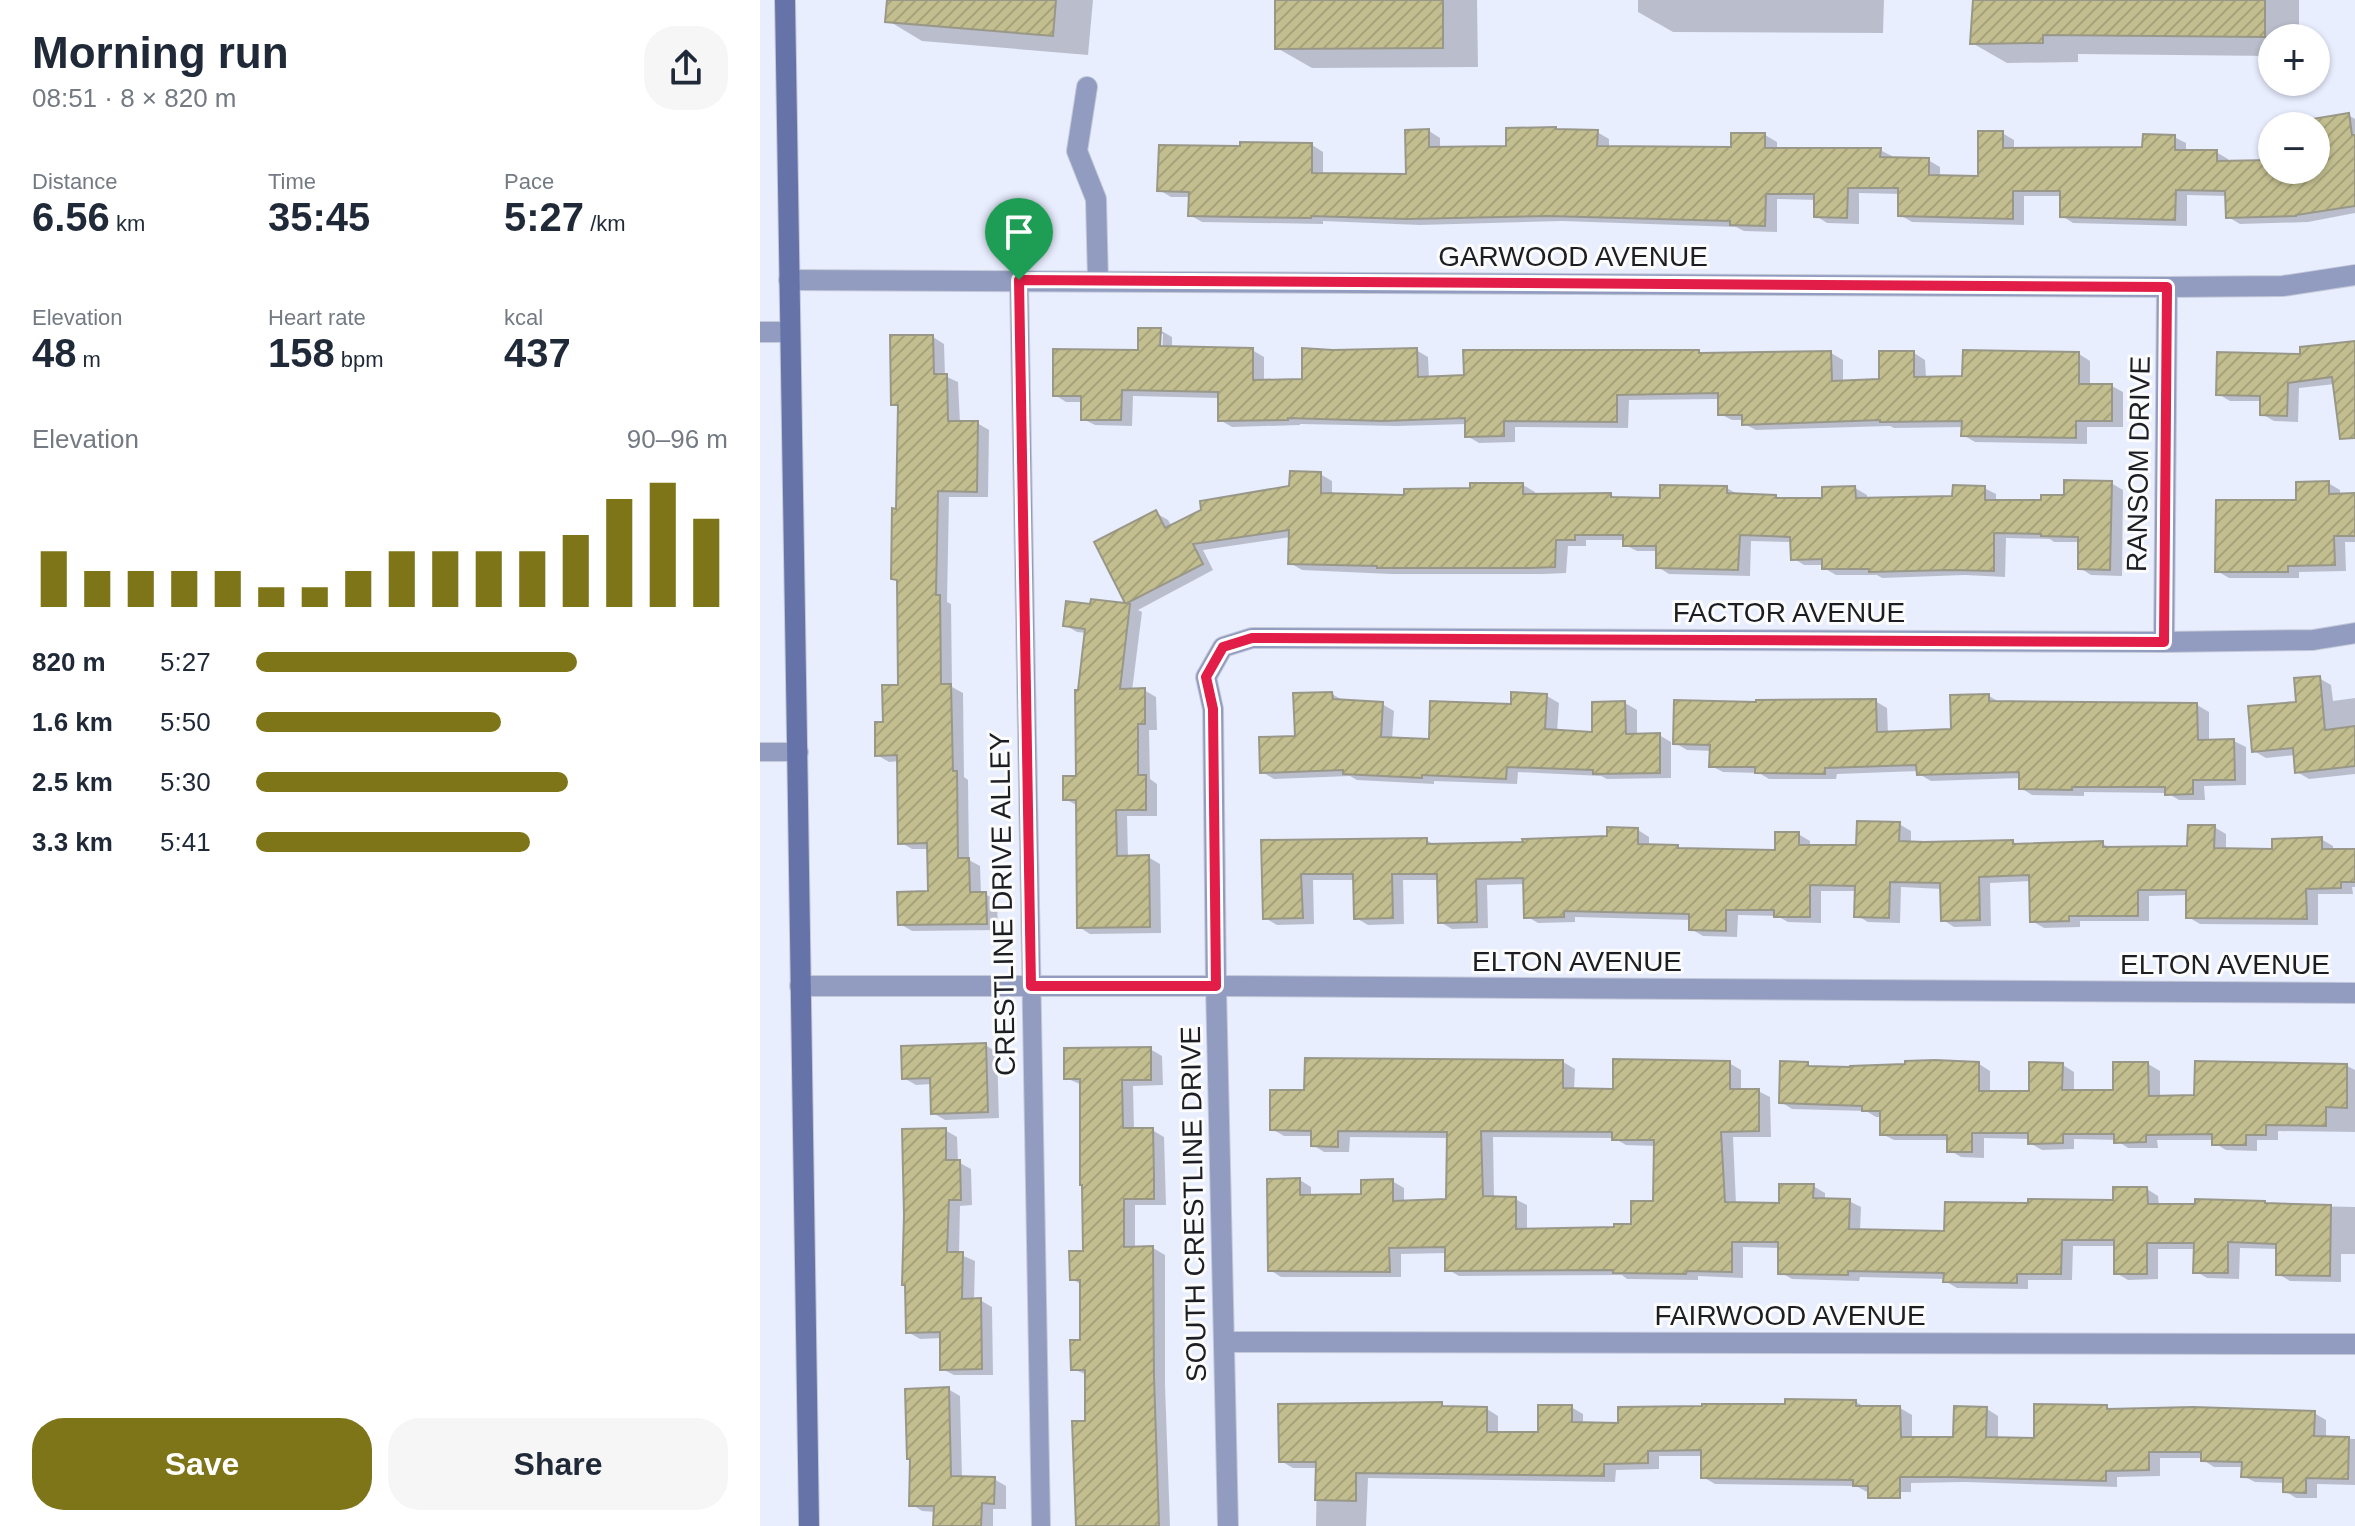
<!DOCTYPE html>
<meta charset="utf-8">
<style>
body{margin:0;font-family:Helvetica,sans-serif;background:#f6f6f7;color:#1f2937;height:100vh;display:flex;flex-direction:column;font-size:30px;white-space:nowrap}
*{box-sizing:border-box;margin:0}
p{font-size:26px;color:#747a83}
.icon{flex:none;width:44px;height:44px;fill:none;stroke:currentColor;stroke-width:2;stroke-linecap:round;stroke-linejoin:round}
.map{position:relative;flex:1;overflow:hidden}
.side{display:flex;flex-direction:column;background:#fff;width:760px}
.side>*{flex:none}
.fabs{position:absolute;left:1498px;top:24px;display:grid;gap:16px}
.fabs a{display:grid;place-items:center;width:72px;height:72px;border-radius:50%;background:#fff;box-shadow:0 2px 6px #0004;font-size:40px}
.pin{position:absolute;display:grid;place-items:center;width:68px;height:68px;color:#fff;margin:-82px -34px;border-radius:50% 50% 50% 0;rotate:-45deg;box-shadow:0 0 8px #0007}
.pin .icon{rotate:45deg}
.round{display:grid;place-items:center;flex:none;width:84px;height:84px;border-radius:32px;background:#f6f6f7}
.overview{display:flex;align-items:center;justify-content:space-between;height:136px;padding:0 32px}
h1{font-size:44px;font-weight:600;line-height:60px}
.figures{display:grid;grid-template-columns:repeat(3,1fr);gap:12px;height:136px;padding:8px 32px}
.figures div{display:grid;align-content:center}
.figures b{font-size:40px;font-weight:600}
.figures small{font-size:22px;font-weight:400}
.figures p{font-size:22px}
.chart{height:224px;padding:16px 32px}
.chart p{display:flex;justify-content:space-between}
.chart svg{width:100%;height:144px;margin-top:8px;stroke:#7e7519;stroke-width:6}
.cta{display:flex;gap:16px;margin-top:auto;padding:16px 32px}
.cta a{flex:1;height:92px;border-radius:32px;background:#7e7519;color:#fff;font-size:32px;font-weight:600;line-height:92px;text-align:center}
.cta a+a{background:#f6f6f7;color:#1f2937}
ul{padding:0 32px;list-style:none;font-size:26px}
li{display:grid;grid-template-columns:128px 96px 1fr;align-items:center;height:60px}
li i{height:20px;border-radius:10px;background:#7e7519}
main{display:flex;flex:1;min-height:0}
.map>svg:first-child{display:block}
</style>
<main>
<section class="side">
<div class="overview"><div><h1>Morning run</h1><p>08:51 · 8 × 820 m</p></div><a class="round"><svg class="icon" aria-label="share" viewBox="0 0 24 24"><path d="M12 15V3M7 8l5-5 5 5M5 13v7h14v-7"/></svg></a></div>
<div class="figures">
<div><p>Distance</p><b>6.56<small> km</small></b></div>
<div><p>Time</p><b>35:45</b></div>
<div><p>Pace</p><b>5:27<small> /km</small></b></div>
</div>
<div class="figures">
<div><p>Elevation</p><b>48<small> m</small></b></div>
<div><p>Heart rate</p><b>158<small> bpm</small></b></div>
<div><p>kcal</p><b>437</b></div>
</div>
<div class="chart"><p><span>Elevation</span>90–96 m</p>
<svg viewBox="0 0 160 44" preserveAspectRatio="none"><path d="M5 44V27M15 44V33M25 44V33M35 44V33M45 44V33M55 44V38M65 44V38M75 44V33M85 44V27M95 44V27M105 44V27M115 44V27M125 44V22M135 44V11M145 44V6M155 44V17"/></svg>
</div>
<ul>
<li><b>820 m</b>5:27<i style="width:68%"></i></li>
<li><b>1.6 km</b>5:50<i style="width:52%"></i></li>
<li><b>2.5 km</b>5:30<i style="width:66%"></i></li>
<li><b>3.3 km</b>5:41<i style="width:58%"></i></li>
</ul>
<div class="cta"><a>Save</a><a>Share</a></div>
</section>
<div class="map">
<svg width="1595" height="1526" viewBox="0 0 1595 1526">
<defs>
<pattern id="building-hatch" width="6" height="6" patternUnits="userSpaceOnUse" patternTransform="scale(2)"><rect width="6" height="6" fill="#c2be8f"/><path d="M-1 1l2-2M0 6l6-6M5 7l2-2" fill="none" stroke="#a6a37b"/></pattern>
</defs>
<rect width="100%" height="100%" fill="#e9eeff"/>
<path fill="#0003" fill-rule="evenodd" d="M129,0h204l-5,55 -166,-14 -35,-21z
M517,0h200l1,67 -166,1 -35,-20z
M878,0h246l-1,33 -210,-1 -35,-20z
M1212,0h327v38h-27v18l-194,-2v8l-71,1 -35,-20z
M1588,115l7,4v94l-47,9 -68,2 -12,-7 -1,-21 -40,-1v31l-114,-3 -11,-7v-20h-38v29l-112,-3 -12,-7v-21l-41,-1v31l-32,-1 -11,-7v-16l-39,-1v33l-33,-1 -8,-4 -174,-6 -142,4 -97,-4v3l-121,-2 -12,-7 1,-18h-20l-12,-7 83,-42 70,-3 11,7v23l85,1 21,-45 11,7v10h68l52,-17 37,1 12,7v9l124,1 32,-14 12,7v8h103l12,6v3l36,1 12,7v10l40,1 22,-45 12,7v9h130l30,-12 12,6v9h30l12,7v4l44,-1v8h44v-44h-7z
M400,330l12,7v11l80,2 12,7v24h40l112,-31 12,7 1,21 37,-1 232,-25 5,2 128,-1 12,7v22l38,-1 33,-28 11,7 1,18h38l115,-24 11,7v25h22l11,6v35h-36v17l-112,-2 -12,-7 1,-8 -70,1 -4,-2 -134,4 -12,-6v-4h-12l-12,-6v-15l-91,1 -1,28 -113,-1v15l-36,1 -12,-7v-12l-70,2 -97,-2v1l-68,2 -12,-7v-22l-87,-2 -1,30 -37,-1 -12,-6v-17h-17l-11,-7 85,-43zM399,334h4l-1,22h-4z
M173,337l11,7 1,32 13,6 2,41h17l12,7 -1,67h-39l-2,105 4,2 1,83 11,6 1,84 4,3 1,80 11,6 1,28h4l12,7 1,29 -86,1 -12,-7 30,-31 -1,-44h-17l-12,-7 -1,-81 -10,1 -12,-7 8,-31 15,-37 -1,-105 -6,-4 5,-67 2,-103 -7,-4z
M1595,342v78l-20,-36 -36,4 -1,34 -24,-1 -12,-7v-13h-32l-12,-7 85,-38z
M560,474l12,7v14l74,2 117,-12 12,7v4l76,-1 8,5h43l65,-12 12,7 37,2 6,3h42l31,-12 12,7v5l87,-2 30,-10 12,6v8h47l68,-19 12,7 -1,86 -31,-1 -11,-7v-26h-26l-4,-3 -44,-1 -1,39 -40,-2 -83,3 -5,-3h-41l-12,-7v-3h-20l-11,-7 -1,-16 -41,-1 -1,35 -81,-2 -11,-7v-16h-21l-12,-6v-5h-39v6h-18l-2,27 -22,1h-153l-89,-4 -12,-7 1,-26 -88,13 10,20 -75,40 4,2 -10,79 12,-1 12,7 1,33h-8l1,49 7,5v32h-30l1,41h20l12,7 1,69 -71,1 -11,-7 -1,-121 -13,-7 13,-21 1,-86 8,-59 -10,-1 -12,-7 27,-19 36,-1 -32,-62 60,-30 12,7 4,7 119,-39z
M1568,483l12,7v5h15v47h-10l1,29 -47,1v6h-70l-12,-7 81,-69z
M1559,678l12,7 2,16 22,-3v76l-46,5 -12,-7 -2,-17 -29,3 -12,-7z
M572,694l12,7 38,3 12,7 -2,29 38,1 83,-35 34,-10 12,7 -2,29 37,2 31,-31 12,7v25h22l12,7v36l-64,1 -6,-3 -83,-4 -1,12 -83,-3v3l-77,-4 -7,-4 -76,3 -12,-7 35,-34z
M1229,696l12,7 196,2 12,7v29h25l12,6v38l-42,1 1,14h-26l-12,-7 -83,-1v4l-52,-1 -11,-7v-10l-90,3 -12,-7v-3l-82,3 -1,5h-67l-10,-6 -36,-1 -12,-6 1,-15 -25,-1 -12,-7 83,-39 117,-3 12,7 1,26 65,-3z
M1139,824l12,7v13l102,-2 7,3 82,-2 10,6 77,-1 25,-21 12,7v16l48,1 47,-12 12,7v5l22,-1v37h-3l1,7h-35v31l-118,-1 -12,-7v-22l-39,1v25h-69v6l-36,1 -12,-7 -1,-40 -41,2 1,43 -37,1 -11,-7 -1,-31 -41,-2 -1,36 -32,-1 -12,-7 1,-24h-36v32l-33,-1 -11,-6 -39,-1 -1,22 -34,-1 -12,-7v-9l-116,-3v5l-37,1 -12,-7v-32l-39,1 1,43 -36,1 -12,-7 -1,-42h-36l1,44 -36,1 -12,-7 -1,-38h-42l1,44 -37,1 -12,-7 -2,-76 163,-2 11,6 172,-8 29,-8 11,7v9l28,1 7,3 93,2 21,-18 12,7v6h48z
M225,1045l12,7 2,66 -54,2 -12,-7 -1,-29 -16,1 -12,-7z
M390,1049l12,7 1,29 -30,1 1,44h18l12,7 2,68h-31v44l18,-1 12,7v130l5,141h-93l11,-103 -1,-48 -14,-6 9,-27v-57l-10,-6 13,-26 -3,-168 -16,-7z
M803,1062l12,7 -1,21 41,1 114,-28 12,7v21h17l12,6 1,40h-38l3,67 45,1 32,-19 12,7v7l24,1 12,6 -1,24 86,2 84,-28 85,-3 32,-13 11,7 1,10 105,-3 5,2 86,2v47h-14v28l-51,-1 -12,-7v-25l-38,-1 -1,31 -32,-1 -12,-7 1,-22h-38v30l-30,1 -12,-7v-27h-43l-1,34h-44v9l-71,-1 -12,-7v-2l-85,-2 -1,4 -67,-2 -12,-7v-24l-37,-1v31l-45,-2v4l-71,-1 -5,-4 -163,1 -12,-7v-16l-46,1v23h-120l-11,-7 30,-90 11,7v10l52,-1 29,-15 12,7v14l44,-1 1,-63 -99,-1 -1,15h-25l-11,-7v-9h-29l-12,-7 34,-37zM733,1137l121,1 12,7 30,1 -1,57 -22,23 -17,3 -89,1v-25l-12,-6 -21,-1z
M1047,1064l9,5 163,-5 11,7v22h41l32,-28 11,7v20h41l33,-28 12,7v27l36,-1 151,-31 8,4v62l-77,-1v9h-21v11l-31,-1 -12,-7v-3h-57l1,8h-30l-12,-8 -42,-1v10l-32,1 -12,-7v-4l-46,-1v20l-23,-1 -12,-7v-10h-55l-12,-6v-17h-6l-10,-6 -74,-2 -11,-7z
M185,1130l12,7 1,25 13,7 1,36 -12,1 -1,48 16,7 -1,39h6l12,7 1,68h-39l-12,-6v-31l-22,1 -12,-7z
M188,1389l12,7 2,82 32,1 12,7v23h-13v17h-58l1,-14 -14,-1 -11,-7z
M1096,1402l11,6h33l12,7v24h43l32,-30 11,7v23l38,1 70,-33 7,4 201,2 12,7v18l29,1v46l-38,-1v14h-21l-11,-7v-8l-30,-1 -12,-6 1,-9h-30l-11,-7v-2h-43v18l-43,1v10l-152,-5 -54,1v9h-44l-11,-6 -141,-2 -12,-7v-21h-44v13l-43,1 -1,12 -247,-4 -2,48h-50l1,-58h-24l-12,-7 160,-57 7,4 39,1 11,7v18l41,1 32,-28 12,7v10l37,1 167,-19z"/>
<path fill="url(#building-hatch)" stroke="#999888" stroke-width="2" fill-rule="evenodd" d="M127,0h169l-3,36 -168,-14z
M515,0h168v48l-168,1z
M1213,0h292v37l-222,-2v8l-73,1z
M1589,113l3,22h3v71l-59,9v1l-70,2 -1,-27 -49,-1 -1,30 -115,-3v-26h-47v28l-115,-3v-28h-50l-1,30 -33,-1v-23h-48l-1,32 -35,-1v-4l-182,-5 -141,3 -96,-3v2l-72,-1 -51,-1 1,-24 -32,-1 2,-46 81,1v-4l72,1v30l94,1 -1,-44 24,-1v18l77,-1v-18l50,-1v2l42,1 -1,16 134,1v-14h34v15h116l-1,9 49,1v17l49,1v-45h25v17l139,-1 1,-13 32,1v15h42v11l55,-1v10h44v-44h-9l-1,-6z
M378,328h23l-1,18 93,2v32l49,-1v-31l31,2 84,-2 1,29 46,-2 -1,-25h236v3l132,-2 1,30 47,-2v-28h35v26l48,-1 1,-26 116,2v32h33v37h-36v17l-115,-2 1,-15 -82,1v-2l-138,5v-10h-24v-22l-101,2v27l-113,-1v15l-39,1v-19l-82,3 -95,-3v2l-70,1v-29l-96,-2 -1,30h-40v-24h-28v-47l85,1z
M130,335h43l1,39h13l1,47h30l-1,71 -39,-1 -2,104h4l1,89h10l2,87h4l1,87h11l1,34h16l1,32 -89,1 -1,-33 31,-1 -1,-48 -29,1 -1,-89 -22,1v-34h8l-1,-37h16l-1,-105 -6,-1 1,-71 4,1 2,-104h-7z
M1595,341v97l-15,1 -8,-62 -44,6 -1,33 -27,-1v-19l-44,-1 1,-43 83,2v-7z
M530,471l31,1v21l83,2v-6l66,-1v-5h53v11l88,-1v4l49,1v-13l67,1v7l49,2v3h46v-11l33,-1 1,12 96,-2 1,-11 32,1v14h56v-5h23v-15l48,1 -2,89 -32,-1v-32l-37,-1v-2l-47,-1v38l-43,-1 -82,2v-3h-47v-10l-31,1 -1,-23 -50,-2 -2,35 -82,-2v-22h-33v-11h-48v5h-19l-1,27 -25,1h-153v-2l-89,-2 1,-34 -96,14 10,20 -76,39 3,1 -10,85 25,-1v36h-7v51h8v35h-30l1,46 32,-1 1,72 -73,1 -1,-128h-13v-24h13l-1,-86h3l7,-61 -22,-3 3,-25 24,3 1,-5 34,4 -31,-61 62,-32 9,18 36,-18 -1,-9 89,-15z
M1569,481v13l26,-1v43h-21l1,29 -47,1v6h-73l1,-72h80v-18z
M1560,676l5,54 30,-4v40l-60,7 -2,-25 -41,4 -4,-46 48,-4 -2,-24z
M572,692l1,7 50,3 -2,35 48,2 1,-38 81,3v-12l36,2 -2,35 47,3v-30l33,-1 1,33 34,-1v40l-67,1v-4l-86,-3 -1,12 -84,-4v3l-79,-4v-4l-83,3 -1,-36 36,-1 -2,-43z
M1229,694v7l208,2 1,37 36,-1 1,41h-42v14l-28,1v-8h-93v3l-53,-1v-17l-102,3 -1,-10 -91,3v6l-70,-1v-6h-46l1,-22 -37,-1 1,-44 82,2v-2l120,-1 1,33 74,-3 -1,-34z
M1097,821l43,1 -1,19 25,1 89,-2v4l90,-3v6l84,-1 1,-21h27l-1,23 58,1v-10l50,-2v12h33v33h-14v6l-35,1 1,30 -121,-1v-28h-48v26h-69v5l-39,1 -1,-47 -50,2 1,43 -39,1 -1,-38 -50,-1 -1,36 -35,-1 1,-31 -45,-1v32h-36v-7h-48v21l-37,-1v-16l-125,-3v6l-40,1 -1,-40 -47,1 1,43 -39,1 -1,-49h-45l1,44 -39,1 -1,-45h-52l2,44 -40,1 -2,-79 166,-2v6l96,-2 -1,-3 85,-3v-9l31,1v16l40,1v3l97,2v-18h24v13h57z
M226,1043l2,69 -57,2 -1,-36 -28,1 -1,-33z
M391,1047v33h-29l1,48h30l1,47v24h-30v48l29,-1 1,131 5,149h-83l-4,-105h13v-51h-14l-1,-30h10v-60h-10l-1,-29h14l-1,-66h-2v-106h-16v-31z
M545,1058l258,2v28l50,1v-30l117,2v28h29v42l-38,1 4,70 54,1v-19h35l-1,14 37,1 -1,30 95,2 1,-29 83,1v-4l85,1v-13h34l1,17h47v-5l70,2v2l66,2 -1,71 -54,-1v-31l-48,-2v31h-35l1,-30h-47v31h-33v-34h-52l-1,34h-44v9l-74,-1 1,-9 -96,-2v4l-70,-1v-32h-46v30l-45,-1 -1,3 -73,-1v-3l-168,1v-24l-56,1 1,24 -122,-1 -1,-92 33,-1v17l61,-1v-14l32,-1v22l53,-2 1,-67 -109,-1v16l-27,-1v-15l-41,-1v-40h34zM721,1131l131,1v8h42l-1,61h-22v23h-17v3l-98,2v-32l-33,-1z
M1175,1060l44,2v29h50v-29l34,1 -1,27h51v-28h35l1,34 45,-1 1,-34 152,3v44l-21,-1v19l-60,-1v10h-20v10h-34v-11l-66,1v7l-32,1v-9h-51v9l-35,1v-11h-56v19h-25v-17h-67v-24h-18v-5l-83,-3 1,-42 28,1v4l42,1v-1l55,-2v-3z
M186,1128v32h14l1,40h-12l-2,52h16l-1,47 19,-1 1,71 -42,1v-38l-34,1 -1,-48h-3l2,-70 -2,-86z
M189,1387l2,89 44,1 -1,27 -12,-1 -1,23h-48l1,-20h-25l1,-47h-3l-2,-70z
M1025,1399l71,1v6h44l1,31h52l1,-31 33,1 -1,30 48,1v-34l73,1v4l86,-2 122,4 -1,25 35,1 -1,42 -42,-1v15l-23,-1v-14l-42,-1 1,-15 -41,-1v-9h-52v18l-43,1v10l-154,-4h-52v21h-32v-12h-15v-6l-152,-2v-28l-53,1v12l-44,1v12l-248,-3v28l-41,-1 1,-38h-37l-1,-58 164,-2v4l45,1v25h51v-27h34v17l46,1v-16l84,-1v-2h83z"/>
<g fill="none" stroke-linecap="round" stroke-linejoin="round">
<defs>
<path id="service" d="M259,280l22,1246
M0,752h39"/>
<path id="minor" d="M327,87l-10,64 19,48 2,82
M29,280l1378,7 116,-1 72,-11
M0,332h30
M1404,642l3,-355
M464,1342l1131,2
M468,1526l-12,-540 -3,-277 -7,-32 17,-30 29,-9 912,4 149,-2 42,-7"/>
<path id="tertiary" d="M40,986h416l1139,7"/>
<path id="secondary" d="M25,0c9,509 16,1017 24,1526"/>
</defs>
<use href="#service" stroke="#c4c9d8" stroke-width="20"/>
<use href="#minor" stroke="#c4c9d8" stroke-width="22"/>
<use href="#tertiary" stroke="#c4c9d8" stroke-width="22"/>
<use href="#secondary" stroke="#c4c9d8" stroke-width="22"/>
<use href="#service" stroke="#919cc0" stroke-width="18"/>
<use href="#minor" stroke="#919cc0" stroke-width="20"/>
<use href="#tertiary" stroke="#919cc0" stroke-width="20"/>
<use href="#secondary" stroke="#6573a8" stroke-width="20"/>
</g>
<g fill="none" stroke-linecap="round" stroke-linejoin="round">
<defs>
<path id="route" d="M259,280l1148,7 -3,355 -912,-4 -29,9 -17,30 7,32 3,277h-185z"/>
</defs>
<use href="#route" stroke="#fff" stroke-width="16"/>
<use href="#route" stroke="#e11d48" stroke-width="10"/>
</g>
<g text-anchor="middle" stroke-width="6" stroke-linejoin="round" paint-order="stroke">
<g font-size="28" fill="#1c1e24" stroke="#fcfcfc">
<text x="813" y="266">GARWOOD AVENUE</text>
<text transform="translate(1378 464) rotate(-89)" y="10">RANSOM DRIVE</text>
<text x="1029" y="622">FACTOR AVENUE</text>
<text transform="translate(242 904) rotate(-91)" y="10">CRESTLINE DRIVE ALLEY</text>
<text x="817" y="971">ELTON AVENUE</text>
<text x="1465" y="974">ELTON AVENUE</text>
<text transform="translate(433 1204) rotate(-91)" y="10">SOUTH CRESTLINE DRIVE</text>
<text x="1030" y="1325">FAIRWOOD AVENUE</text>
</g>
</g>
</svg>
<div class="fabs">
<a>+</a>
<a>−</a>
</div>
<div class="pin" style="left:259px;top:280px;background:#1e9e55"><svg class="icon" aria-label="arrive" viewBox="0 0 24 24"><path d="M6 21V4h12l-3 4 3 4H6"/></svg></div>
</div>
</main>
